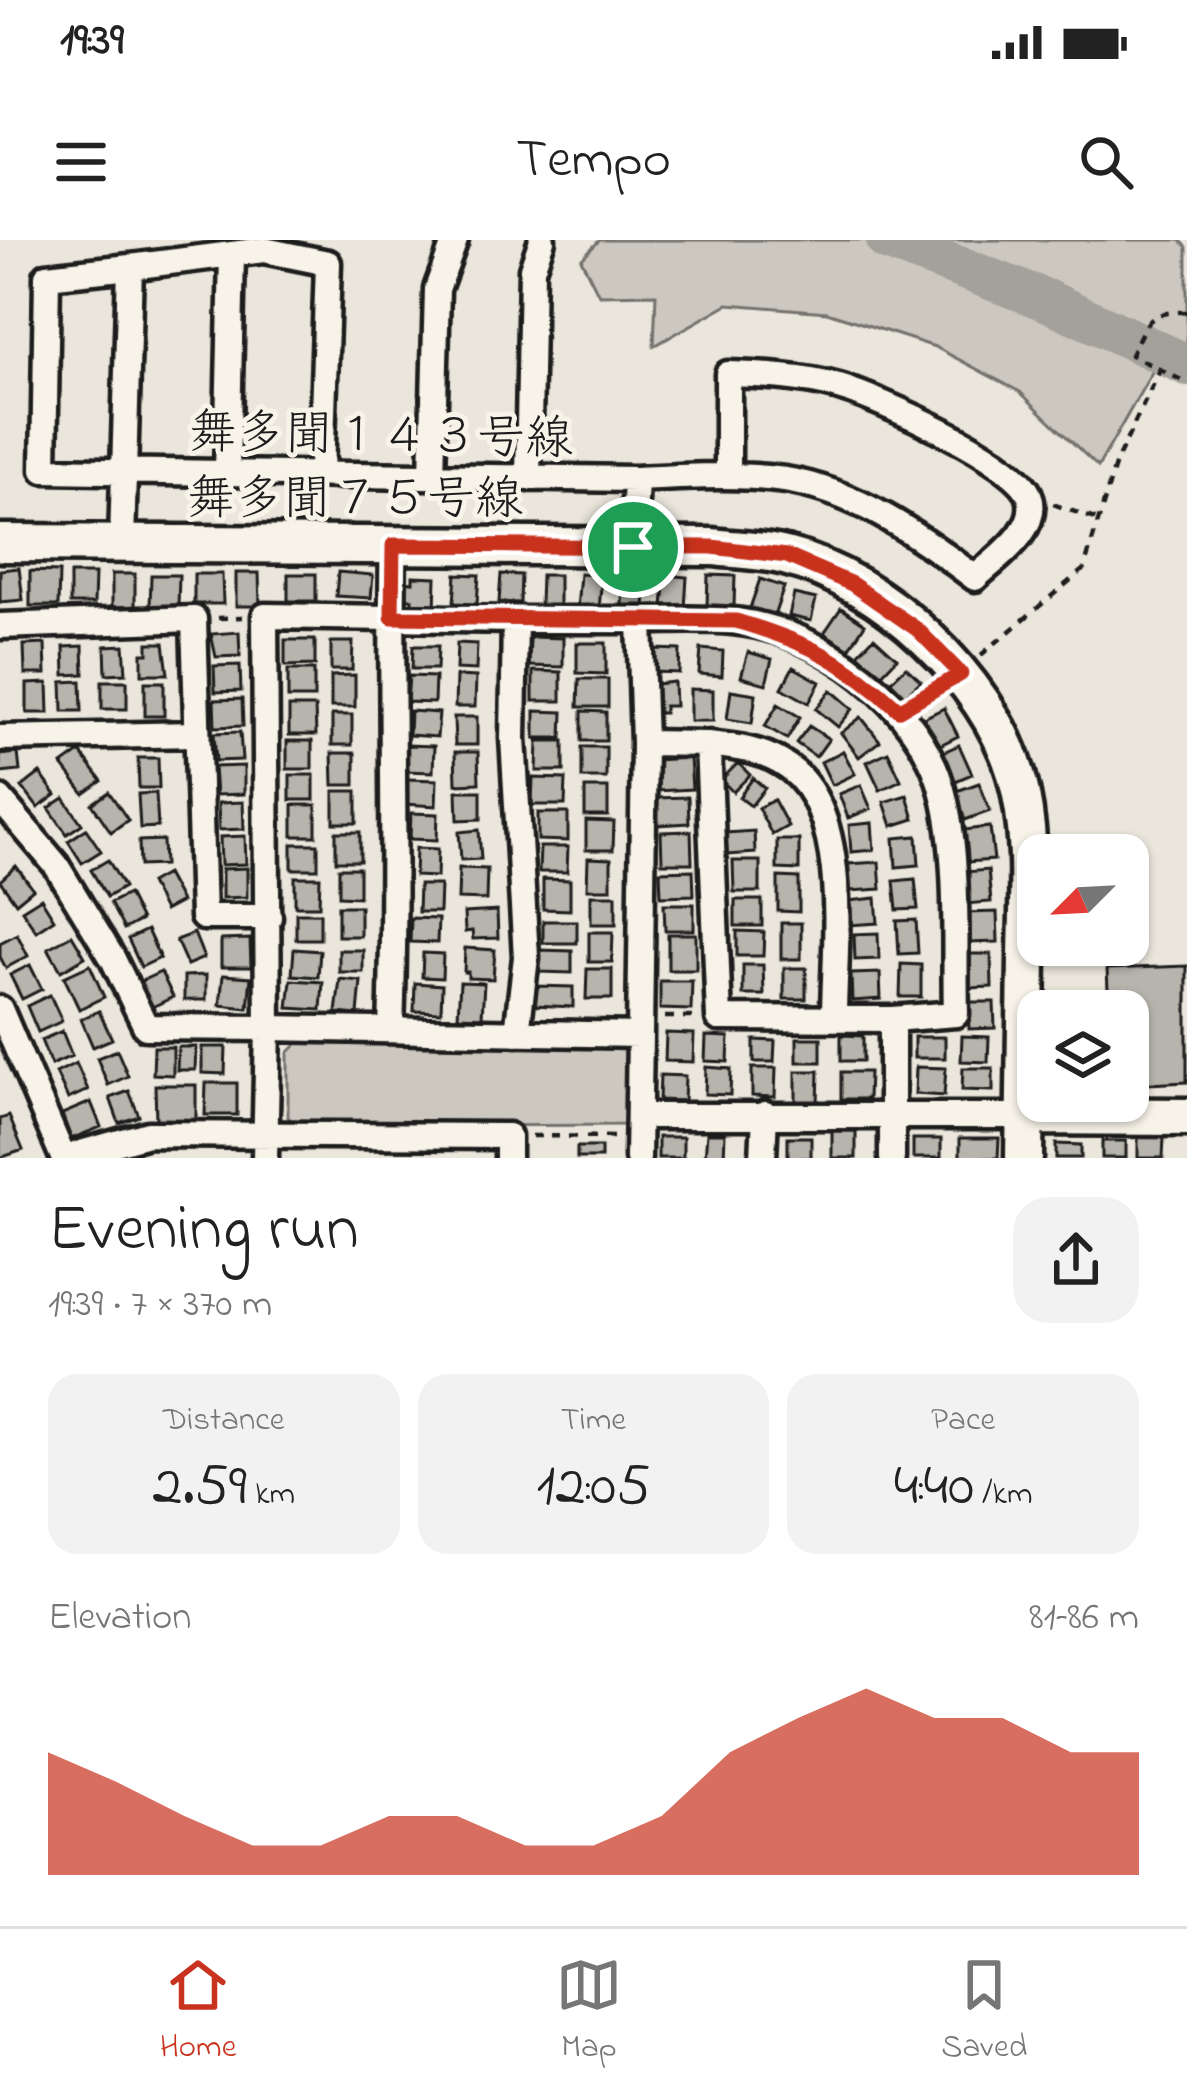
<!DOCTYPE html>
<meta charset="utf-8">
<style>
body{margin:0;font-family:"Indie Flower","Klee One",sans-serif;background:#f2f2f2;color:#222;height:100vh;display:flex;flex-direction:column;font-size:45px;white-space:nowrap}
*{box-sizing:border-box;margin:0}
p{font-size:39px;color:#767676}
.icon{flex:none;width:66px;height:66px;fill:none;stroke:currentColor;stroke-width:2;stroke-linecap:round;stroke-linejoin:round}
.map{position:relative;height:918px;overflow:hidden}
.sheet{display:flex;flex-direction:column;background:#fff;flex:1}
.sheet>*{flex:none}
.needle{width:78px;rotate:246deg}
.controls{position:absolute;left:1017px;top:594px;display:grid;gap:24px}
.controls a{display:grid;place-items:center;width:132px;height:132px;border-radius:24px;background:#fff;box-shadow:0 3px 9px #0004;font-size:60px}
.pin{position:absolute;display:grid;place-items:center;width:102px;height:102px;color:#fff;margin:-51px;border:6px solid #fff;border-radius:50%;box-shadow:0 3px 12px #0007}
.round{display:grid;place-items:center;flex:none;width:126px;height:126px;border-radius:36px;background:#f2f2f2}
.head{display:flex;align-items:center;justify-content:space-between;height:204px;padding:0 48px}
h1{font-size:66px;font-weight:600;line-height:90px}
.figures{display:grid;grid-template-columns:repeat(3,1fr);gap:18px;height:204px;padding:12px 48px}
.figures div{display:grid;align-content:center;border-radius:30px;background:#f2f2f2;text-align:center}
.figures b{font-size:60px;font-weight:600}
.figures small{font-size:33px;font-weight:400}
.figures p{font-size:33px}
.chart{height:336px;padding:24px 48px}
.chart p{display:flex;justify-content:space-between}
.chart svg{width:100%;height:216px;margin-top:12px;fill:#c8321e;opacity:.7}
.status{display:flex;justify-content:space-between;align-items:center;height:84px;padding:0 60px;background:#fff;direction:ltr}
.status svg{height:33px;fill:currentColor}
header{display:flex;justify-content:space-between;align-items:center;height:156px;padding:0 48px;background:#fff;font-size:54px;font-weight:600}
.tabs{display:flex;justify-content:space-around;align-items:center;height:168px;border-top:3px solid #e0e0e0;background:#fff;font-size:33px;color:#767676}
.tabs a{display:grid;justify-items:center;gap:6px}
.tabs .current{color:#c8321e}
.map>svg:first-child{display:block}
</style>
<div class="status"><b>19:39</b><svg viewBox="0 0 49 12"><path d="M0 12V9h3v3zM5 12V6h3v6zM10 12V3h3v9zM15 12V0h3v12zM26 1h20v11H26zM47 4h2v5h-2z"/></svg></div>
<header><svg class="icon" aria-label="menu" viewBox="0 0 24 24"><path d="M4 6h16M4 12h16M4 18h16"/></svg>Tempo<svg class="icon" aria-label="search" viewBox="0 0 24 24"><circle cx="10" cy="10" r="6"/><path d="M15 15l6 6"/></svg></header>
<div class="map">
<svg width="1187" height="918" viewBox="0 0 1187 918">
<rect width="100%" height="100%" fill="#eae6dc"/>
<filter id="ink" filterUnits="userSpaceOnUse"><feTurbulence type="fractalNoise" baseFrequency=".00833" numOctaves="2"/><feDisplacementMap in="SourceGraphic" scale="24" xChannelSelector="R" yChannelSelector="G"/><feConvolveMatrix kernelMatrix="1 2 1 2 8 2 1 2 1" color-interpolation-filters="sRGB"/></filter>
<g filter="url(#ink)">
<path fill="#ccc8c0" stroke="#74726e" stroke-width="3" d="M600,0h580l7,7v103l-19,-6 -70,123 -78,-75 -85,-45 -108,-35 -99,-8 -74,42 2,-52 -57,1 -18,-36z
M298,803l324,2 11,10v70l-334,2 -11,-10v-64z"/>
<g fill="none" stroke-linecap="round" stroke-linejoin="round">
<path stroke="#a3a19a" stroke-width="42" d="M887,0l159,60 141,65"/>
</g>
<path fill="#b6b4ac" stroke="#1c1c1c" stroke-width="3" d="M19,328l4,32 -23,2v-32z
M30,331l29,1 -1,34h-28z
M338,332l35,3 -2,23 -35,-2z
M236,333h23l1,33h-24z
M70,334h25l-1,30h-24z
M112,334h23v33h-23z
M194,334h28l1,30h-29z
M288,334h28v27h-28z
M456,334l23,1 -2,29 -23,-1z
M501,334l20,1 -1,28 -21,-1z
M580,334l22,1 -3,35 -22,-1z
M151,335h28l-1,33h-28z
M541,335h18v31l-19,-1z
M666,335l21,2 -2,31 -22,-2z
M708,335l27,1 -1,30h-27z
M413,336l23,1 -1,35 -23,-1v-12h-10v-18l11,1z
M623,336l24,1 -2,32 -23,-1z
M760,339l24,8 -10,29 -24,-8z
M794,354l22,5 -5,22 -22,-5z
M841,368l24,16 -16,25 -25,-16z
M239,392l1,24 -24,1 -5,-23z
M530,397l33,1v29l-34,-1z
M874,397l23,21 -16,17 -23,-21z
M285,400h30v25l-30,1z
M331,402h22l-1,28h-21z
M148,403h16l4,31h-26v-21h6z
M457,403l20,1 -1,26 -20,-1z
M577,403h29v31l-29,-1z
M45,404l1,30h-21l-1,-29z
M124,405l2,28 -20,1 -1,-28z
M83,406l1,28 -19,1 -1,-28z
M413,406h25l-1,23h-25z
M654,409l26,1 -1,23 -26,-1z
M701,409l22,2 -1,25 -23,-2z
M748,412l24,7 -6,25 -25,-7z
M240,425l1,26 -26,1 -1,-26z
M793,427l27,15 -11,21 -27,-15z
M906,427l15,14 -19,17 -14,-14z
M288,430h26v28h-26z
M533,431l28,1v29h-28z
M355,435v32h-24v-31z
M409,436l26,1 -1,26 -27,-1z
M456,436l20,1 -1,30h-20z
M579,439h29v28h-30z
M81,441l1,30h-19l-1,-29z
M102,441h25v28h-25z
M145,442h19v34h-19z
M674,442l1,24h-11v7h-17v-28z
M48,443l1,30h-22v-29z
M690,449l23,1v31h-23z
M731,450l25,4 -4,29 -25,-4z
M831,450l22,19 -15,18 -22,-18z
M242,459l1,27 -28,1 -1,-27z
M778,464l22,13 -13,22 -22,-13z
M289,467h26l1,28h-27z
M944,468l14,28 -24,12 -14,-28z
M410,471l29,2 -2,24 -28,-2z
M535,471l28,1 -1,26h-27z
M582,471l24,1v29h-24z
M332,475h20v30h-20z
M454,477h23v28h-22z
M861,477l19,24 -21,16 -18,-24z
M809,486l20,13 -13,18 -20,-14z
M240,492l2,28 -26,1 -2,-28z
M287,501h25v28h-25z
M538,501h26v30h-27z
M405,505l29,1 -1,26 -29,-1z
M959,505l13,29 -21,9 -12,-29z
M582,507h24v31h-24z
M843,511l12,23 -23,11 -11,-23z
M80,512l22,29 -18,13 -22,-29z
M455,512h23l1,31 -23,1z
M888,512l13,28 -21,10 -13,-28z
M18,513l2,18 -20,2v-18z
M332,513h23v32h-22z
M138,518h20l1,30h-20z
M690,518l2,31 -36,2 -2,-31z
M738,523l12,12 -17,17 -12,-12z
M244,526v28l-28,1 -2,-28z
M40,533l16,22 -18,13 -16,-21z
M290,535h24v25h-24z
M533,538l33,1 -1,26h-33z
M753,538l12,10 -14,18 -12,-9z
M406,539l31,1 -1,26 -32,-2z
M979,543l11,28 -25,9 -11,-28z
M861,545l10,24 -23,9 -9,-24z
M585,548h23v28h-23z
M334,551h23v32h-23z
M457,551h24v28l-23,1z
M109,552l19,28 -17,12 -19,-28z
M156,553l2,34 -18,1 -2,-34z
M907,555l7,24 -22,7 -8,-24z
M688,557l1,26 -31,2 -2,-27z
M64,558l18,26 -15,10 -18,-26z
M774,560l14,26 -16,9 -14,-27z
M243,562l1,27 -25,1 -1,-27z
M293,565h23v31h-23z
M411,573l27,1 -1,26 -27,-1z
M538,573h30v28l-30,-1z
M586,581l28,1 -1,28h-27z
M872,583l2,27 -23,2 -2,-27z
M990,587l4,33 -27,2 -3,-32z
M86,589l15,22 -19,12 -14,-22z
M479,590l2,29 -20,1 -2,-28z
M691,591l1,32h-30l-1,-31z
M754,591l1,22 -28,2 -1,-22z
M336,592h24v29h-24z
M245,596l1,28 -25,1 -1,-28z
M917,596l2,29 -23,2 -2,-29z
M163,600l1,25 -24,1 -1,-25z
M777,600h22v30l-22,-1z
M292,604h26v25h-26z
M540,607h28l-1,25h-28z
M416,608l22,1 -1,28 -22,-1z
M588,618l23,1v30h-24z
M108,620l16,27 -17,10 -16,-27z
M733,621h27v31h-26z
M879,622l2,27 -31,2 -2,-27z
M16,626l17,23 -17,14 -16,-22z
M247,628v29l-25,1v-29z
M339,628h20v29l-20,-1z
M459,628l28,1 -1,31 -28,-1z
M693,630l1,25 -33,1 -1,-25z
M988,630l3,32 -25,2 -2,-32z
M166,634l15,28 -17,9 -14,-28z
M295,637h25l-1,29h-24z
M778,637l21,1v34l-21,-1z
M543,639l27,1v30l-27,-1z
M915,639l3,30 -21,1 -3,-29z
M419,645h21l-1,27h-21z
M128,654l13,26 -17,9 -14,-26z
M591,655h25v29h-25z
M41,658l13,21 -18,12 -14,-21z
M876,658l2,25 -29,2 -1,-24z
M735,660h27v26h-27z
M664,664h30v26h-29z
M338,666h22v30h-22z
M497,671l1,27 -25,1 -1,-8 -7,1 -1,-19z
M997,672l1,30 -30,1 -2,-30z
M296,673h24v26h-24z
M411,678l27,1 -1,24 -27,-1z
M916,680l2,33 -19,1 -2,-33z
M543,681h34v22h-34z
M781,683h20v36h-20z
M147,690l13,28 -19,9 -13,-28z
M737,691l27,1 -1,24h-26z
M589,692h24l-1,30h-23z
M194,693l10,25 -17,7 -11,-25z
M878,693l1,26 -24,1 -1,-26z
M17,694l11,22 -22,12 -6,-11v-14z
M668,694h28v36h-28z
M72,695l13,22 -24,14 -13,-23z
M250,699l1,28h-30v-27z
M465,708l30,2 -2,29 -25,-1v-6h-4z
M294,709l26,2 -2,26 -26,-2z
M339,710h24v22h-24z
M539,710l33,1v22l-33,-1z
M423,713l20,1 -1,24 -20,-1z
M968,714h23l1,33 -24,1z
M901,724l20,1v32h-21z
M30,725l12,24 -20,10 -12,-24z
M90,725l14,32 -25,12 -15,-32z
M743,725h20l1,30h-21z
M1187,726v116l-59,3v-74h-19l-2,-42z
M784,728h22v31h-22z
M587,729h25v30h-26z
M161,732l12,25 -23,11 -11,-26z
M880,733l1,26 -29,2 -1,-27z
M206,735v25h-22v-24z
M223,735l28,2 -3,31 -28,-3z
M340,739l21,2 -3,34 -22,-2z
M291,740l32,2 -2,28 -33,-2z
M660,741h32l-1,29 -31,-1z
M460,742l24,1 -2,34 -24,-1z
M415,743l27,2 -1,27 -27,-1z
M534,746l39,1v20l-40,-2z
M50,755l12,26 -24,11 -11,-26z
M968,762h26l1,26 -26,1z
M99,771l13,28 -19,8 -12,-28z
M62,791l10,25 -21,9 -10,-25z
M666,793l28,1 -1,28 -28,-1z
M841,795l22,1v25h-22z
M706,796l23,1 -1,25 -23,-1z
M962,796l27,1 -1,25 -27,-1z
M914,797h31v21h-31z
M797,798h24v24h-24z
M754,800l21,1 -1,21h-20z
M154,807h19v28l-20,-1z
M178,807h18l-1,23h-18z
M202,807h24l-1,27 -23,-1z
M117,810l11,26 -20,9 -11,-27z
M76,823l12,27 -20,9 -12,-26z
M706,827l25,2 -1,26 -25,-1z
M916,827l30,1 -2,28 -29,-2z
M752,828h24l-1,29 -23,-1z
M963,828h30v23l-31,-1z
M796,831h23l-1,33h-22z
M841,832h28l-1,27h-27z
M660,835l25,1 -1,25 -25,-1z
M206,843h31v32h-32z
M155,845h41v35l-40,1z
M129,851l10,25 -20,7 -9,-25z
M91,862l10,25 -30,12 -9,-25z
M9,876l14,34 -23,8v-39z
M832,891h24v27h-24z
M707,893h18l-1,25h-19z
M658,897h25v21h-25z
M788,897h23v21h-23z
M1138,897h26l-1,21h-25z
M960,898h39l-1,20h-38z
M913,899h28v19h-28z
M1102,901h24v17h-24z
M1056,904l25,1v13h-25z
M577,907h24v11h-24z"/>
<g fill="none" stroke-linecap="round" stroke-linejoin="round">
<defs>
<path id="street" d="M232,14l32,-4 64,13 -7,211
M130,27l102,-13 -5,219
M432,236l5,-187 18,-49
M528,238l4,-209 10,-29
M122,302l8,-275 -83,9 -3,194c197,4 395,6 592,9
M633,307l3,-68c50,-2 100,-6 149,1 71,11 134,55 190,98 20,-19 65,-48 55,-81 -10,-37 -154,-99 -191,-110 -36,-10 -75,-12 -111,-13v102
M515,380h125l4,123 -4,292
M640,380c31,0 62,-2 93,1 88,8 189,85 210,172 17,66 11,152 13,221l-64,5v139
M0,386l194,-7 9,298h66
M0,498l197,-4
M644,503l64,1 11,274 173,1
M708,504c25,3 50,5 72,18 74,40 54,184 54,255
M0,559l56,66 57,94 33,68 122,1 -3,-412 250,4 -2,118 13,219 -9,76
M0,769l63,148
M391,790c6,-161 -1,-323 2,-485
M640,876h385
M63,918l85,-24 360,2v22
M265,918l3,-130 372,7 -2,123
M763,918l2,-44"/>
<path id="secondary" d="M0,303l713,4c23,3 49,3 72,9 98,24 203,123 231,218 17,59 12,123 11,183 -1,67 -2,134 -3,201
M1025,876l162,1"/>
</defs>
<use href="#street" stroke="#1c1c1c" stroke-width="33"/>
<use href="#secondary" stroke="#1c1c1c" stroke-width="45"/>
<path stroke="#1c1c1c" stroke-width="4.5" stroke-dasharray="9 9" stroke-linecap="butt" d="M1187,72c-39,-1 -40,9 -56,43l56,28
M1053,264l45,16
M218,378l25,-1
M981,415l103,-86 32,-107 44,-92
M665,777h30
M532,896l84,1"/>
<use href="#street" stroke="#f7f3e8" stroke-width="24"/>
<use href="#secondary" stroke="#f7f3e8" stroke-width="36"/>
</g>
</g>
<g fill="none" stroke-linecap="round" stroke-linejoin="round" filter="url(#ink)">
<defs>
<path id="route" d="M393,305l319,2 75,9 65,28 66,46 43,44 -62,36c-52,-49 -95,-69 -163,-89l-344,-4z"/>
</defs>
<use href="#route" stroke="#fff" stroke-width="24"/>
<use href="#route" stroke="#c8321e" stroke-width="15"/>
</g>
<g text-anchor="middle" stroke-width="10" stroke-linejoin="round" paint-order="stroke">
<g font-size="48" fill="#1c1c1c" stroke="#f7f3e8">
<text transform="translate(381 193) rotate(1)" y="17">舞多聞１４３号線</text>
<text x="355" y="273">舞多聞７５号線</text>
</g>
</g>
</svg>
<div class="controls">
<a><svg class="needle" viewBox="-14 -14 28 28"><path d="M0-13l5 13h-10z" fill="#e53935"/><path d="M0 13l5-13h-10z" fill="#767676"/></svg></a>
<a><svg class="icon" aria-label="layers" viewBox="0 0 24 24"><path d="M12 4l9 5-9 5-9-5zM3 14l9 5 9-5"/></svg></a>
</div>
<div class="pin" style="left:633px;top:307px;background:#1e9e55"><svg class="icon" aria-label="arrive" viewBox="0 0 24 24"><path d="M6 21V4h12l-3 4 3 4H6"/></svg></div>
</div>
<section class="sheet">
<div class="head"><div><h1>Evening run</h1><p>19:39 · 7 × 370 m</p></div><a class="round"><svg class="icon" aria-label="share" viewBox="0 0 24 24"><path d="M12 15V3M7 8l5-5 5 5M5 13v7h14v-7"/></svg></a></div>
<div class="figures">
<div><p>Distance</p><b>2.59<small> km</small></b></div>
<div><p>Time</p><b>12:05</b></div>
<div><p>Pace</p><b>4:40<small> /km</small></b></div>
</div>
<div class="chart"><p><span>Elevation</span>81–86 m</p>
<svg viewBox="0 0 160 44" preserveAspectRatio="none"><path d="M0 44V19L10 25L20 32L30 38L40 38L50 32L60 32L70 38L80 38L90 32L100 19L110 12L120 6L130 12L140 12L150 19L160 19V44z"/></svg>
</div>
</section>
<nav class="tabs">
<a class="current"><svg class="icon" aria-label="home" viewBox="0 0 24 24"><path d="M3 11l9-7 9 7M6 9v11h12V9"/></svg>Home</a>
<a><svg class="icon" aria-label="map" viewBox="0 0 24 24"><path d="M3 6l6-2 6 2 6-2v14l-6 2-6-2-6 2zM9 4v14M15 6v14"/></svg>Map</a>
<a><svg class="icon" aria-label="saved" viewBox="0 0 24 24"><path d="M7 4h10v16l-5-4-5 4z"/></svg>Saved</a>
</nav>
